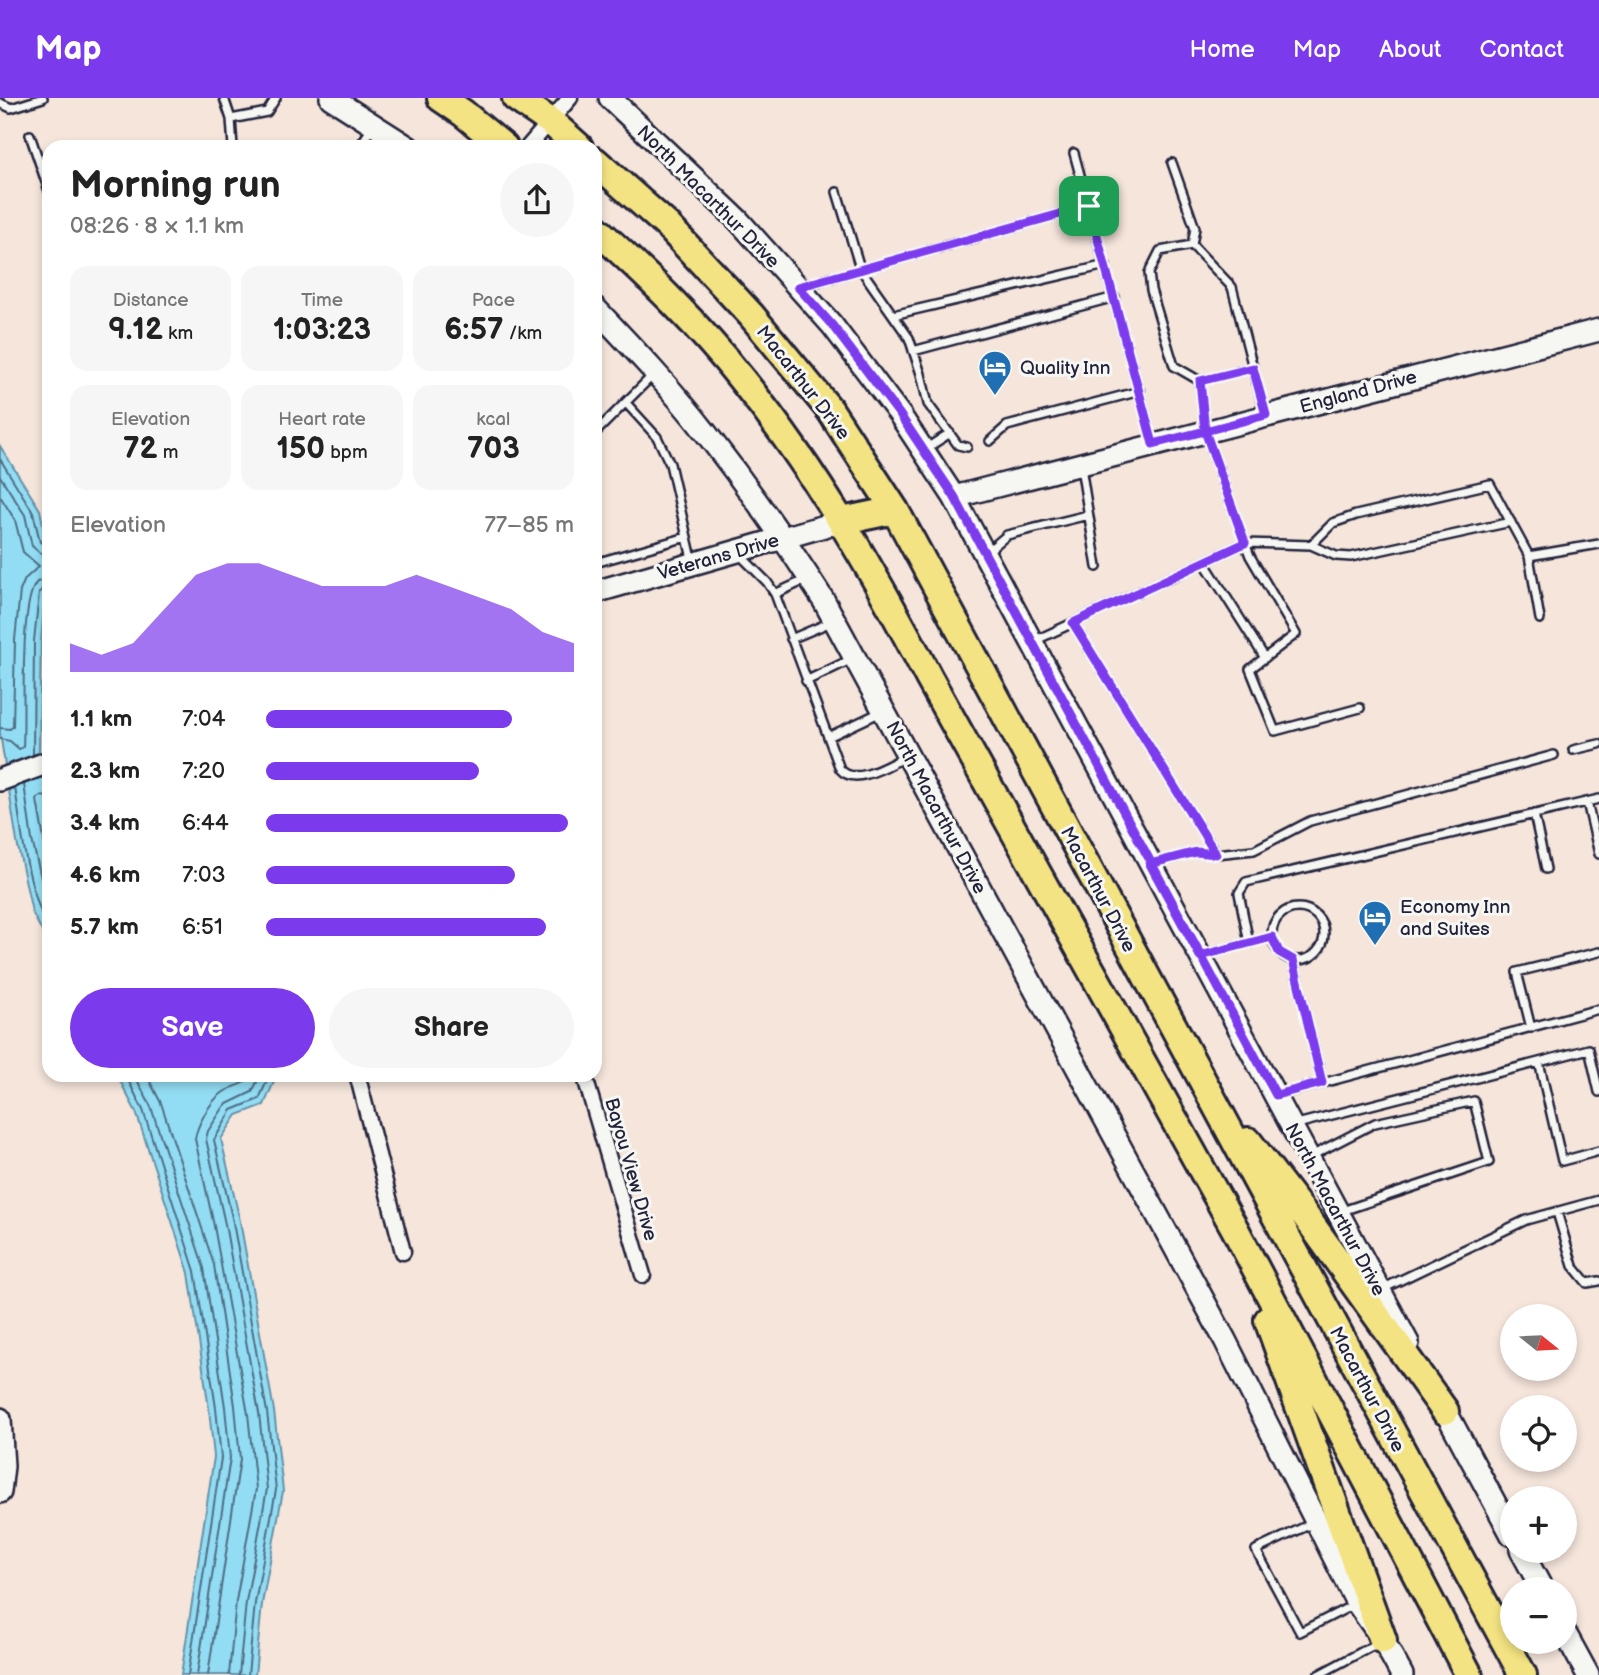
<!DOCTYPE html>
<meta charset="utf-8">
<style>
body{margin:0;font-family:"Balsamiq Sans",sans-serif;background:#f6f6f6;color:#222;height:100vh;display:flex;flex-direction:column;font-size:26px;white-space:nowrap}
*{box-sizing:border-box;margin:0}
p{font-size:23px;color:#767676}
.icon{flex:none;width:38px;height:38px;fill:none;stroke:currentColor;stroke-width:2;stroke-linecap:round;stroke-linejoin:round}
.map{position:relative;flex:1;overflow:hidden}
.side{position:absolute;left:42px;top:42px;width:560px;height:942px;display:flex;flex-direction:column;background:#fff;border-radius:21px;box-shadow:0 4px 10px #0003}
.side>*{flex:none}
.needle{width:46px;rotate:108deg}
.controls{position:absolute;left:1500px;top:1206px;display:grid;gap:14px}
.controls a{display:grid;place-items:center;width:77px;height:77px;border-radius:50%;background:#fff;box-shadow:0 4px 10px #0003;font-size:35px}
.pin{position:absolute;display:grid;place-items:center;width:60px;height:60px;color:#fff;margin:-30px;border-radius:14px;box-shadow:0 4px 10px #0006}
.round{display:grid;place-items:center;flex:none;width:74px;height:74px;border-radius:37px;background:#f6f6f6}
.overview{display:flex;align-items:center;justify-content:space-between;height:119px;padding:0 28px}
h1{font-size:38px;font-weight:800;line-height:52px}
.stats{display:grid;grid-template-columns:repeat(3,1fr);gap:10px;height:119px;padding:7px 28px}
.stats div{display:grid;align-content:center;border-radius:18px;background:#f6f6f6;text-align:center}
.stats b{font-size:30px;font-weight:800}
.stats small{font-size:19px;font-weight:400}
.stats p{font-size:19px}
.chart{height:196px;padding:14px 28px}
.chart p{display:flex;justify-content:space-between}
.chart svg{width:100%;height:126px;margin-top:7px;fill:#7c3aed;opacity:.7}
.button{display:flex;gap:14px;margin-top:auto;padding:14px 28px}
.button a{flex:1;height:80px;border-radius:42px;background:#7c3aed;color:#fff;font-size:28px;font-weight:800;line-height:80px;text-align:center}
.button a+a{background:#f6f6f6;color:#222}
ul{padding:0 28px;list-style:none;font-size:23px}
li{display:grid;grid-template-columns:112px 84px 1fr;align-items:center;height:52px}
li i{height:18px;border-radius:9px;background:#7c3aed}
header{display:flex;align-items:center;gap:42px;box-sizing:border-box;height:98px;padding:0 35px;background:#7c3aed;color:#fff}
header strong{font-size:33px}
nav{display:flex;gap:38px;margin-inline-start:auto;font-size:24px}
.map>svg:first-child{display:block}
</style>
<header>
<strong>Map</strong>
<nav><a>Home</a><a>Map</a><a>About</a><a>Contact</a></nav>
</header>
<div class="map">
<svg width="1599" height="1577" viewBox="0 0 1599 1577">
<rect width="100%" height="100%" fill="#f5e5db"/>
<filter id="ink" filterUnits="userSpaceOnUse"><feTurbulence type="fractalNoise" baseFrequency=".0143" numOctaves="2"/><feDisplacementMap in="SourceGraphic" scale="14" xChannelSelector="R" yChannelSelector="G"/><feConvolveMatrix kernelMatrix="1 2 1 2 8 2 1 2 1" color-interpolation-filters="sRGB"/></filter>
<g filter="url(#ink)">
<path fill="#92ddf3" stroke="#6592a9" stroke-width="2" d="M0,348l40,64 9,44 -8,88 -2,111 10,26v166l-17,-33 -15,-70 -17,-109z
M117,977h160l-13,30 -27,10 -16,24 19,82 34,190 9,80 -21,113 -7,71h-74l33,-218 -5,-48 -20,-136 -53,-161z"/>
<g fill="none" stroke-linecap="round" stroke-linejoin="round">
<path stroke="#4f6d85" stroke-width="2" d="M0,361l33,53 7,30 9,4
M0,378l25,39 7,31 8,7 9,2
M0,398l15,24 8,32 16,14 -14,13 -5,12 -5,49 -2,86 -3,3 -10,-1
M0,641l10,2 9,8 4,-2c2,-31 -4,-147 14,-165l12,-4
M33,657l1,-114 5,-48 4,-5 6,-1
M24,686l8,56 17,71
M15,689c7,48 12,100 34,143
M49,699l-9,-1 -3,4 12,68
M125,976l18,36 52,161 21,137 5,50 -33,217
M134,976l17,33 53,161 21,139 5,51 -33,217
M146,976l15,29 53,162 21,141 5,53 -32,216
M229,1577l7,-74 20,-112 -8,-75 -34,-188 -19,-87c2,-14 15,-37 26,-45 11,-9 22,-6 29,-20
M239,1577l7,-73 21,-113 -8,-76 -34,-189 -19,-85 2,-8 17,-26 27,-13 9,-18
M248,1577l7,-72 21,-113 -9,-78 -34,-190 -19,-82 18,-30 27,-11 11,-25"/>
<defs>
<path id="lane" d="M224,0l7,21 36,-7 9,-14
M0,5l11,5 32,-10
M231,21l2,28
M30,37l19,56
M278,49h9
M359,49l13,-19
M1074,55l79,290
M1172,65l23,65 -3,17
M837,94l23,76 49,70 12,36 7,30 30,41 9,2
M802,188l287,-80
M893,217l213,-50
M913,253l202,-54
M1253,270l-53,13 5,50 40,112 5,13 46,78 -46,35 25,62 85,-23
M1200,283l-26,-15 -23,-76 -2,-17 11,-22 32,-6 40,42 33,127
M626,305l31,34 13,27 23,99
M595,335l59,-59
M990,343l17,-15 133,-35
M927,350l23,-15
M1081,369l16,100
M1311,447l25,11 15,1 160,-35
M988,453l19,-16 81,-20
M739,456l28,28 8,12 65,175c15,18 48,-4 65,-12
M1529,458l11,63
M595,465l92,-26
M775,496l30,-14
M1073,525l143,231 38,-4 56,-29 244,-66
M791,541l40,-17
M1034,543l170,-79
M1265,560l-61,-96 41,-19 66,2 22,-22 23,-8 134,-31 39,72 70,-12
M806,583l46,-22
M828,639l53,-25
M1573,652l26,-6
M1587,704l12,52
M1534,716l12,55
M1155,765l41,-11 20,2
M1272 836a26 26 0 1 1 52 0a26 26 0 1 1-52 0Z
M1249,845l-10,-50 7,-11 353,-83
M1204,857l68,-18
M1293,862l29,123
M1531,930l-14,-56 82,-20
M1599,994l-10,-43 -50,13 23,99 37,-10
M1278,997l321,-86
M1293,1027l246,-63
M1311,1058l64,-33 99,-22 15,61 -150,50
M1557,1114l16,54 14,17 12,-2
M1380,1192l146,-70 73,-20
M1315,1424l-59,28 44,82 53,-27
M1318,1577l62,-33"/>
<path id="street" d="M528,49l42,-49
M357,976l46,178
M584,976l59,201"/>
<path id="secondary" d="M331,0l77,49
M610,0l128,122 94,105 68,90 54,82 454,846
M595,210c38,40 77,81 111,125 42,54 81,110 118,168l401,739 132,263 26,37 19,35
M954,399l645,-167
M595,494l247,-71
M0,682l49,-18
M1439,1301l73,136
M0,1321l3,47 -3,26
M1521,1452l21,39
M1564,1533l24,44"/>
<path id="highway" d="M441,0l22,15 41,34
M516,0l35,24 28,25
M595,63l74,66 82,88 79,95 65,100 628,1165
M595,130c53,48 104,97 148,153 73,91 132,193 186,297l306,551 234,446
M842,423l53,-11
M1248,1043l56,73 141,197
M1268,1222l115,320"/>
</defs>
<use href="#lane" stroke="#22223b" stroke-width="12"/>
<use href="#street" stroke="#22223b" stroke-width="19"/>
<use href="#secondary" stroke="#22223b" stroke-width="26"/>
<use href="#highway" stroke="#22223b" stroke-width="32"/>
<use href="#lane" stroke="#f6f6f2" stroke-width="7"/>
<use href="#street" stroke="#f6f6f2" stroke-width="14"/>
<use href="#secondary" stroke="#f6f6f2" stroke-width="21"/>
<use href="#highway" stroke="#f4e382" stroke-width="26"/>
</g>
</g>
<g fill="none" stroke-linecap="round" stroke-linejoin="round" filter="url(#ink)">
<defs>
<path id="route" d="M1089,108l-291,81 34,38 68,90 54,81 322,599 46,-12 -29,-123 -14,-8 -7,-15 -72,19 -50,-92 46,-12 20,2 -143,-231 172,-80 -40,-112 61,-16 -13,-47 -53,13 5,50 -52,13 -64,-238"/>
</defs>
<use href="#route" stroke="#fff" stroke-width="14"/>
<use href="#route" stroke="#7c3aed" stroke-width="9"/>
</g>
<defs>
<symbol id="hotel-pin" viewBox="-11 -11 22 30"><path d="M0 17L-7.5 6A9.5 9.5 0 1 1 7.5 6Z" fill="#1f6fb2" stroke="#f6f6f2"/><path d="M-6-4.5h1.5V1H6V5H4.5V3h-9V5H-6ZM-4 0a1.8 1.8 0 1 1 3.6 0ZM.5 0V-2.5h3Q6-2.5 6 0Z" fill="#fff"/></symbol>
</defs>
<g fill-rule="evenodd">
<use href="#hotel-pin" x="976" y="250" width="38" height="52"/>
<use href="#hotel-pin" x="1356" y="800" width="38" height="52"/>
</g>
<g text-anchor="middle" stroke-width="6" stroke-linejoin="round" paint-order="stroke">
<g font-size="19" fill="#22223b" stroke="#f6f6f2">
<text transform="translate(709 98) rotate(45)" y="7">North Macarthur Drive</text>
<text transform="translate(804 284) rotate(52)" y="7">Macarthur Drive</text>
<text transform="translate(1358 293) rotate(-15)" y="7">England Drive</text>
<text transform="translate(718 458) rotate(-16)" y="7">Veterans Drive</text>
<text transform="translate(937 709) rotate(62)" y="7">North Macarthur Drive</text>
<text transform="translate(1099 791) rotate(62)" y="7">Macarthur Drive</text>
<text transform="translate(632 1071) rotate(74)" y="7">Bayou View Drive</text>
<text transform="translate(1336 1111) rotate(62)" y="7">North Macarthur Drive</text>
<text transform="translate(1368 1291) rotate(62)" y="7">Macarthur Drive</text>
</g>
<g font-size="19" fill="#22223b" stroke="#f6f6f2" text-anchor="start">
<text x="1020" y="276">Quality Inn</text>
<text x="1400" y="815">Economy Inn<tspan x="1400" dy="22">and Suites</tspan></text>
</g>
</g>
</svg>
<div class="controls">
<a><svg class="needle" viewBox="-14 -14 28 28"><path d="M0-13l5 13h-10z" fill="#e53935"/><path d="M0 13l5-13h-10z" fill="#767676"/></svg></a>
<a><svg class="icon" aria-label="locate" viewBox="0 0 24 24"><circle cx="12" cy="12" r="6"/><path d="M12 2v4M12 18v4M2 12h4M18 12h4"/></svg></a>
<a>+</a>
<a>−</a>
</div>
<div class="pin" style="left:1089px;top:108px;background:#1e9e55"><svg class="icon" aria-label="arrive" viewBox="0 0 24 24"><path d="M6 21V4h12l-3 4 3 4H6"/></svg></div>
<section class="side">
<div class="overview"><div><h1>Morning run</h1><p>08:26 · 8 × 1.1 km</p></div><a class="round"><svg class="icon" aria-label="share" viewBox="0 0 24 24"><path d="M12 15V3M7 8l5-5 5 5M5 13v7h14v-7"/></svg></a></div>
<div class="stats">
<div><p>Distance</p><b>9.12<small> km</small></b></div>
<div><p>Time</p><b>1:03:23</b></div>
<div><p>Pace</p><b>6:57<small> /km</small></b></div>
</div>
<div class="stats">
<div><p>Elevation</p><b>72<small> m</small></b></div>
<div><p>Heart rate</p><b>150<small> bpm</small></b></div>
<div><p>kcal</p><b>703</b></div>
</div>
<div class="chart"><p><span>Elevation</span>77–85 m</p>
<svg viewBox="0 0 160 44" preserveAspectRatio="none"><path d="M0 44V34L10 38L20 34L30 22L40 10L50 6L60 6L70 10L80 14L90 14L100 14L110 10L120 14L130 18L140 22L150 30L160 34V44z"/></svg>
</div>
<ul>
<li><b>1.1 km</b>7:04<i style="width:80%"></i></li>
<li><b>2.3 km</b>7:20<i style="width:69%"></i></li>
<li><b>3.4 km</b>6:44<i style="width:98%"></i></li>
<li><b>4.6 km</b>7:03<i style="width:81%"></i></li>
<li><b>5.7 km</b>6:51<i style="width:91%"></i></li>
</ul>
<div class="button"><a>Save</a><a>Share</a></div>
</section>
</div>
